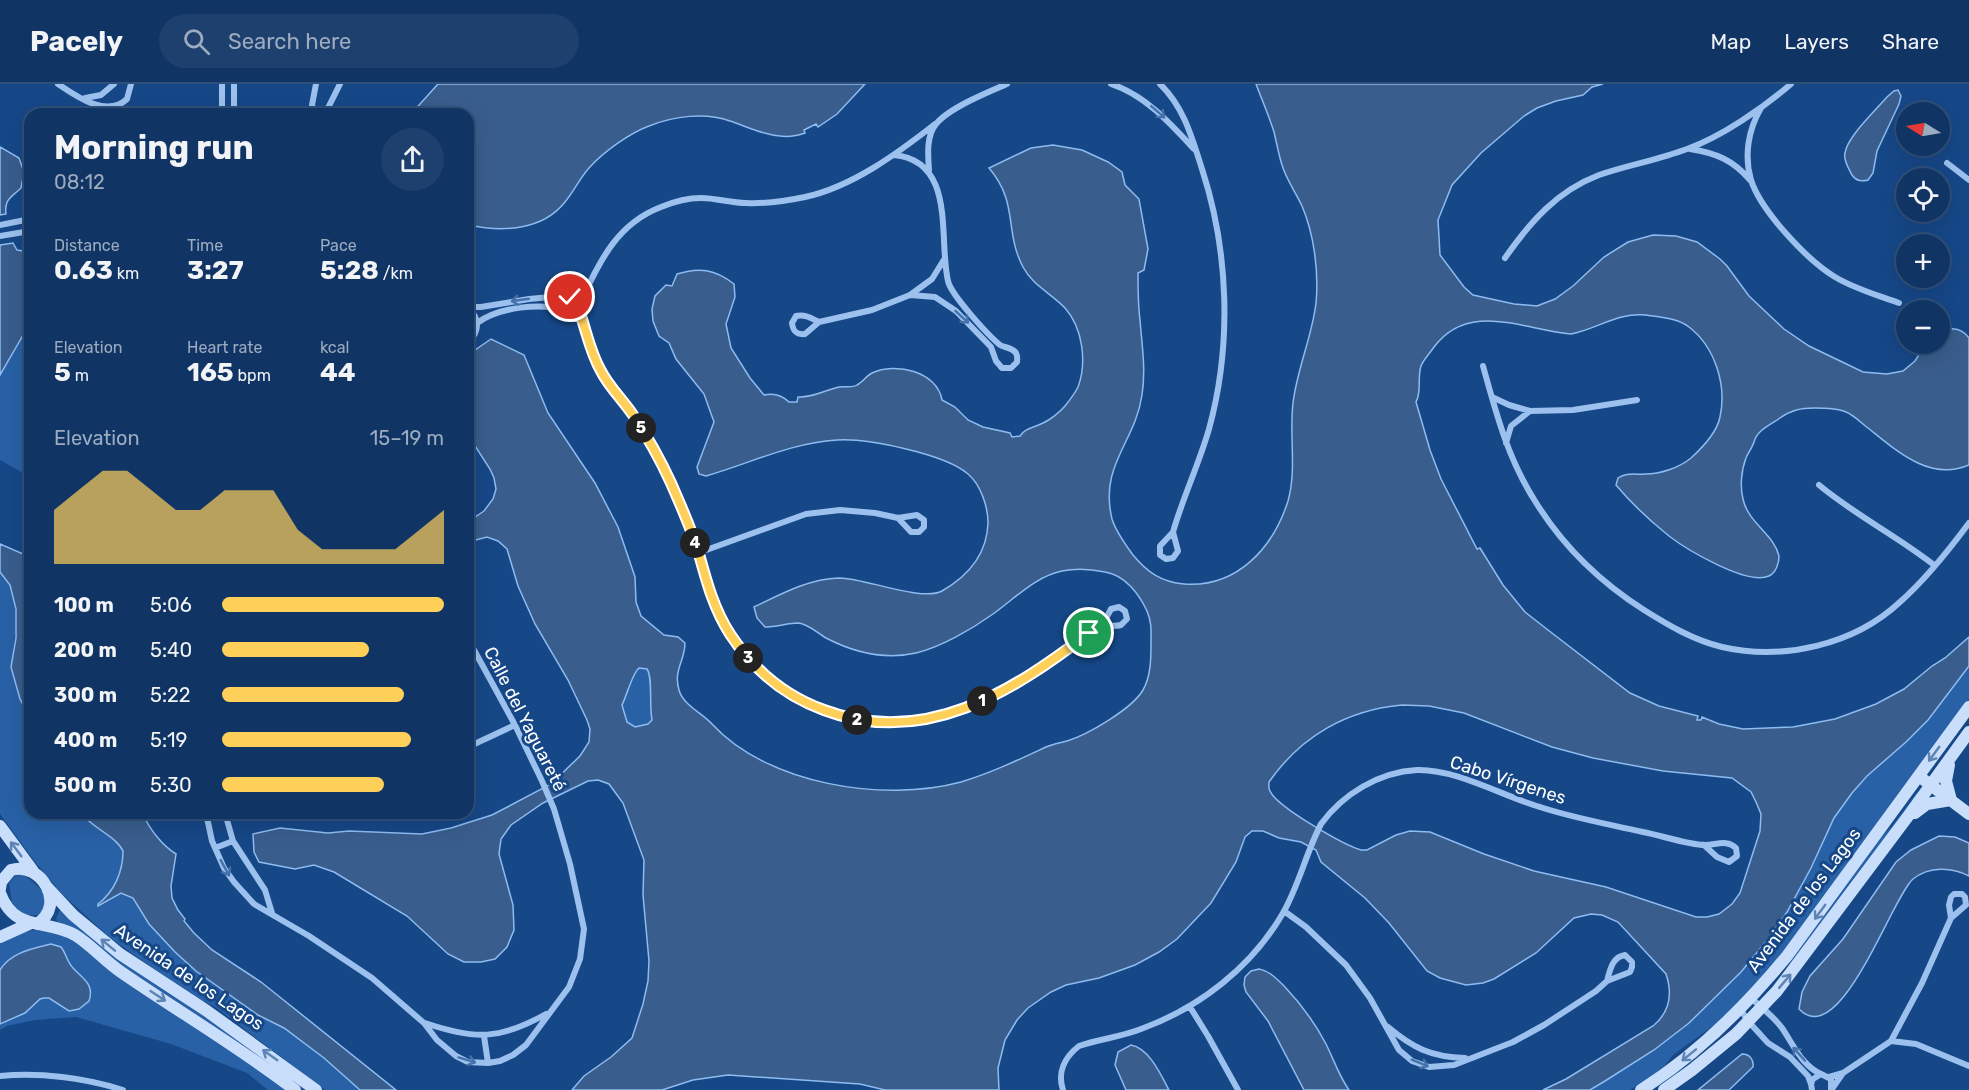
<!DOCTYPE html>
<meta charset="utf-8">
<style>
body{margin:0;font-family:Rubik,sans-serif;background:#1e406e;color:#f1f3f6;height:100vh;display:flex;flex-direction:column;font-size:22px;white-space:nowrap}
*{box-sizing:border-box;margin:0}
p{font-size:20px;color:#9cabbf}
.icon{flex:none;width:33px;height:33px;fill:none;stroke:currentColor;stroke-width:2;stroke-linecap:round;stroke-linejoin:round}
.map{position:relative;flex:1;overflow:hidden}
.side{position:absolute;left:24px;top:24px;width:450px;height:711px;display:flex;flex-direction:column;background:#103565;border-radius:18px;box-shadow:0 6px 24px #0002,0 0 0 2px #305079}
.side>*{flex:none}
.needle{width:39px;rotate:281deg}
.buttons{position:absolute;left:1896px;top:18px;display:grid;gap:12px}
.buttons a{display:grid;place-items:center;width:54px;height:54px;border-radius:50%;background:#103565;box-shadow:0 6px 24px #0002,0 0 0 2px #305079;font-size:30px}
.pin{position:absolute;display:grid;place-items:center;width:51px;height:51px;color:#fff;margin:-26px;border:3px solid #fff;border-radius:50%;box-shadow:0 2px 6px #0007}
.km{position:absolute;width:30px;height:30px;margin:-15px;border-radius:50%;background:#222;color:#fff;font-size:16px;line-height:30px;text-align:center}
.round{display:grid;place-items:center;flex:none;width:63px;height:63px;border-radius:32px;background:#1e406e}
.headline{display:flex;align-items:center;justify-content:space-between;height:102px;padding:0 30px}
h1{font-size:33px;font-weight:700;line-height:45px}
.figures{display:grid;grid-template-columns:repeat(3,1fr);gap:9px;height:102px;padding:6px 30px}
.figures div{display:grid;align-content:center}
.figures b{font-size:26px;font-weight:700}
.figures small{font-size:16px;font-weight:400}
.figures p{font-size:16px}
.chart{height:168px;padding:12px 30px}
.chart p{display:flex;justify-content:space-between}
.chart svg{width:100%;height:108px;margin-top:6px;fill:#ffd059;opacity:.7}
ul{padding:0 30px;list-style:none;font-size:20px}
li{display:grid;grid-template-columns:96px 72px 1fr;align-items:center;height:45px}
li i{height:15px;border-radius:8px;background:#ffd059}
header{display:flex;align-items:center;gap:36px;box-sizing:border-box;height:84px;padding:0 30px;background:#103565;border-bottom:2px solid #305079}
header strong{font-size:28px}
nav{display:flex;gap:33px;margin-inline-start:auto;font-size:21px}
.search{width:420px;height:54px;background:#1e406e;display:flex;align-items:center;gap:15px;box-sizing:border-box;padding:0 21px;border-radius:33px;color:#9cabbf;font-size:22px}
.map>svg:first-child{display:block}
</style>
<header>
<strong>Pacely</strong>
<div class="search"><svg class="icon" aria-label="search" viewBox="0 0 24 24"><circle cx="10" cy="10" r="6"/><path d="M15 15l6 6"/></svg>Search here</div>
<nav><a>Map</a><a>Layers</a><a>Share</a></nav>
</header>
<div class="map">
<svg width="1969" height="1006" viewBox="0 0 1969 1006">
<rect width="100%" height="100%" fill="#164787"/>
<path fill="#2861a6" d="M30,239v154l-30,-17v-85z
M0,488l10,13 5,15 1,27 -5,40 9,32 10,19v95h51c11,15 35,21 42,38 0,21 -9,40 -25,53l23,-11 12,5 16,26 26,28 21,19 62,44 26,13 40,30 36,32h-35l-110,-83 -30,-15 -76,-55 -47,-43 -27,-32 -35,-48z
M1969,582v34l-70,92 -91,129 -52,65 -36,35 -47,34 -10,13 -18,13 -15,9h-40l41,-25 58,-42 45,-44 87,-133 13,-28 18,-25 15,-17 39,-34 22,-22z
M639,584l8,1c6,8 2,37 5,51l-4,5 -13,2 -8,-6 -5,-16c5,-10 10,-31 17,-37z
M1917,708l3,2 -126,171 -35,37 28,-33 4,-10 89,-121 12,-12z
M21,790c7,3 27,19 26,28 -1,4 -5,9 -7,13 -13,2 -21,-2 -28,-12l-3,-20 6,-7z
M61,824l251,182h-8c-52,-39 -106,-73 -159,-109 -30,-20 -58,-40 -88,-59l-1,-4z
M34,846h18l19,8 217,152h-20l-21,-17 -76,-29 -95,-27 -41,3 -28,6 -7,4v-88l19,-10z"/>
<path fill="#395d8d" stroke="#8ebcf1" stroke-width="1.5" fill-rule="evenodd" d="M438,0h427l-28,30 -19,13 -2,-3 -12,6 1,3c-26,10 -51,-4 -75,-12 -25,-9 -56,-5 -81,5 -19,7 -46,26 -60,42 -9,10 -15,23 -24,34 -23,29 -63,30 -97,23v-111h-57z
M1256,0h347l-11,3 -9,8 -27,6 -19,7 -13,8 -43,37 -29,32 -14,35 2,35 24,32 9,8 41,9 23,2 18,-7 18,-13 31,-29 24,-15 25,-7 23,1 21,6 23,17 7,7 22,30 35,33 25,17 54,26 24,2 16,-3 12,-10 11,-17h14v-13c11,-4 22,-3 29,7v127c-39,17 -72,-14 -101,-37 -7,-5 -14,-13 -22,-16 -9,-4 -22,-4 -32,-4 -13,0 -23,2 -34,10 -10,7 -23,12 -26,24 -2,6 -6,11 -8,16 -5,13 -6,29 -3,41 5,24 31,35 36,57 0,7 -3,17 -10,20 -22,10 -83,-27 -100,-40 -20,-16 -37,-32 -53,-51l2,-7c9,-6 17,-3 27,-4 15,0 34,-6 46,-16 11,-10 26,-26 29,-41 7,-32 -5,-70 -31,-90 -11,-9 -30,-10 -43,-12 -28,-3 -49,14 -75,19 -47,-4 -102,-34 -137,13 -4,6 -10,12 -13,19 -4,12 1,26 -5,36l14,48 11,29 36,70 3,-1 23,37 22,27 23,18 82,63 29,13 39,10 -1,4h4l1,-3 17,7 24,5 50,-2 42,-8 41,-15 28,-15 28,-23 13,-8 24,-21v29l-41,54 -22,22 -39,34 -15,17 -18,25 -23,50 -24,44 -18,26 -28,34 -52,51 -35,27 -49,31 -15,9h-47l23,-11 87,-53c17,-14 20,-31 13,-52l-48,-52 -16,-7 -11,-1 -17,4 -38,35 -42,26 -11,4 -17,2 -26,-7 -13,-7 -38,-48 -24,-25 -44,-36 -5,-12 -15,-8 -22,-4 -16,-7h-11l-7,6 -9,25 -25,41 -34,36 -18,13 -24,13 -36,13 -33,7 -15,7 -23,16 -11,12 -12,20 -7,28 1,22h-114l-25,-6 -132,-9 -35,5 -31,10h-90l12,-14 27,-19 21,-19 11,-34 5,-23 1,-20 -6,-66 1,-35 -21,-57 -14,-19 -11,-4 -10,1 -45,22 -32,22 -10,14 -2,15 14,51 1,25 -7,17 -12,12 -14,3h-17l-16,-8 -41,-38 -73,-44 -20,-7 -19,4 -36,-7 -5,-10 -1,-18 27,-6 48,5 21,-2 73,3 29,-6 41,-13 59,-31 29,-28 9,-14 1,-13 -3,-9 -19,-40 -33,-56 -17,-38 -11,-37 -9,-8 -11,-4 -19,5v-20l16,-11 9,-12 3,-10 -2,-11 -4,-9 -22,-34v-80l23,-16 33,16 24,58 47,70 23,44 17,50 1,25 5,14 23,19 14,2 7,6c0,18 -12,27 -6,47 4,15 23,23 33,34 55,60 171,79 249,58 30,-9 57,-22 85,-35 7,-3 14,-4 21,-6 20,-6 65,-32 76,-51 8,-14 8,-32 8,-47 0,-12 1,-20 -4,-32 -8,-17 -22,-36 -42,-39 -14,-3 -29,-4 -43,-1 -26,5 -48,28 -69,43 -21,15 -52,33 -77,39 -31,7 -63,-1 -90,-15 -9,-5 -17,-14 -28,-15 -10,0 -22,4 -33,4l-8,-9 -3,-11c27,-13 54,-28 85,-29 26,0 83,24 103,13 26,-15 45,-37 46,-68 0,-16 -7,-38 -20,-49 -23,-20 -101,-36 -131,-34 -47,3 -86,23 -131,36l-7,-2 -2,-7 17,-45 -10,-28 -28,-35 -7,-16 -10,-7 -6,-15 -1,-12 3,-13 11,-11 6,1 5,-12c22,-7 38,-5 57,10l1,13 -9,27 5,24 19,30 14,17c9,-2 18,0 25,7h8l1,-5c15,1 27,-7 41,-10 6,-1 14,1 18,-2 6,-3 9,-9 15,-12 23,-11 65,-2 70,27l13,7 13,13 15,7 27,6 2,4 8,-1c6,-9 14,-8 23,-13 7,-3 17,-11 22,-17 4,-5 10,-13 13,-19 9,-24 5,-59 -13,-79 -14,-15 -32,-22 -42,-41 -19,-36 -4,-64 -34,-99l42,-20 22,-3 29,5 26,12 14,10 3,13 14,14 9,50 -4,21 -6,3c0,16 0,32 2,47 2,26 6,49 2,75 -7,48 -43,70 -30,124 4,13 13,25 21,36 14,17 28,27 51,29 53,4 89,-36 104,-83 9,-32 1,-66 5,-98 4,-34 19,-66 23,-100 3,-31 -2,-69 -14,-97 -6,-13 -14,-24 -19,-38 -4,-11 -6,-24 -9,-36 -5,-16 -12,-32 -18,-48zM639,584l8,1c6,8 2,37 5,51l-4,4 -13,3 -8,-5 -5,-17c5,-10 10,-31 17,-37zM1402,621l27,1 35,7 88,34 41,11 70,13 69,7 19,14 5,10 5,12 -1,17 -20,62 -8,11 -13,10 -12,3h-11l-90,-30 -72,-16 -50,-17 -54,-22 -20,-1 -14,4 -29,15h-6c-17,-5 -84,-43 -91,-59 -2,-3 -1,-5 -1,-9 32,-46 78,-72 133,-77z
M1898,6l3,6 -2,8 -22,47 -4,22 -5,7c-7,2 -12,1 -16,-5 -3,-6 -9,-15 -7,-22 2,-16 31,-43 42,-56l7,-6z
M0,63l19,11 5,14 -3,16c-9,9 -17,11 -15,26l-6,1z
M13,159l4,7 13,2v71l-30,52v-130z
M0,460l30,13v161l-10,-19 -9,-32 5,-29v-29l-6,-24 -10,-13z
M81,729h57l1,3h5c6,14 19,30 32,38l-5,32 1,12 6,12 7,9 -1,2 10,12 18,17 49,32 135,108h-36l-36,-32 -40,-30 -26,-13 -62,-44 -21,-19 -26,-28 -16,-26 -12,-5 -23,13v-2c16,-12 25,-32 25,-53 -7,-15 -31,-23 -42,-38z
M1939,752l16,1 14,6v33c-17,-9 -40,-10 -56,3 -21,18 -73,173 -114,130l3,-17 8,-16 33,-37 53,-77 15,-12z
M51,860l10,3c5,6 6,15 12,21 9,10 22,16 16,33l-10,8 -10,2 -20,-13h-5l-4,1 -15,14 -25,11v-54c11,-18 32,-21 51,-26z
M1259,885c11,2 19,11 26,18 17,18 30,36 41,57 8,16 13,32 23,46h-45l-36,-69 -22,-29 -2,-7 1,-8 6,-6z
M1131,961c18,3 30,30 38,45h-43l-11,-25 3,-13z
M1742,970c8,0 12,6 11,13l-24,23h-31z"/>
<g fill="none" stroke-linecap="round" stroke-linejoin="round">
<path stroke="#9cc1ee" stroke-width="6" d="M58,0c19,13 49,34 69,15l4,-15
M316,0l-4,21 2,6 4,2 8,-1 14,-28
M1111,0c34,11 59,39 83,65
M1160,0c24,23 32,54 42,85 27,83 30,176 7,260 -10,35 -26,68 -36,103
M85,14l16,-3 13,-11
M1761,24c-13,22 -17,48 -10,72 10,31 56,80 84,97 20,12 42,18 64,26
M222,30v-30
M234,30v-30
M1690,65c26,4 43,11 60,31
M894,71c63,6 44,84 54,126 3,14 41,55 52,64 5,3 12,2 16,8 2,4 1,6 1,9l-6,6h-9l-6,-7 -5,-14 -35,-36 -21,-14 -25,-2
M1947,79l22,17
M929,86c-1,-14 -3,-34 7,-46 13,-16 52,-32 71,-40
M0,141l30,-6
M0,152l30,-5
M1505,174c25,-36 52,-67 94,-83 29,-10 59,-15 88,-26 34,-12 76,-41 104,-65
M565 222a11 11 0 1 1 22 0a11 11 0 1 1-22 0Z
M583,213c18,-39 36,-74 78,-90 12,-5 26,-9 40,-9 15,0 30,5 45,5 20,1 40,-2 59,-6 47,-10 93,-44 130,-73
M468,223h13l48,-8 44,-4
M468,224c12,10 12,24 0,34
M581,232c6,18 10,38 20,55 7,13 18,25 27,37 14,19 26,40 37,62 13,26 25,55 34,84 6,20 10,40 19,60 40,81 132,126 220,104 42,-11 83,-34 117,-58 15,-11 28,-25 44,-32 7,-4 15,-1 22,-3l6,-6 -2,-8 -6,-4 -8,2 -9,17
M819,238c-8,-4 -14,-8 -23,-6l-4,7c1,8 4,12 13,11l14,-12 53,-12 38,-15 22,-16 13,-21
M477,239c22,-16 64,-21 90,-12
M1483,282c13,47 25,93 52,135 27,44 65,81 109,109 24,15 49,30 78,37 61,14 132,-2 178,-45 26,-23 49,-52 69,-79
M1492,313l17,8 21,6 -19,15 -5,17
M1530,327l43,-1 64,-10
M1819,401c36,30 78,51 115,80
M1173,448l5,19 -5,7 -7,1 -6,-4v-9z
M698,469l108,-39 34,-4 35,3 23,5 19,-3 7,5v7l-5,5h-8l-13,-14
M468,663l47,-22
M206,729l6,28 12,27 10,14 20,22 55,32 63,42 52,45 13,17 19,16 12,6 20,1 12,-2 13,-6 13,-10 43,-58 11,-28 4,-30 -14,-65 -16,-55 -12,-28 -27,-56 -47,-86
M225,729l8,28 32,49 7,23
M215,764l18,-7
M1284,827l22,16 40,38 24,33 29,52 13,11 17,6 25,-2 59,-23 31,-17 52,-34 11,-10 23,-9 2,-5v-5l-7,-7c-13,2 -15,15 -18,26
M1751,914c10,9 23,19 31,30 11,16 20,38 39,46
M1190,923l18,29 30,54
M1741,926l7,11 20,22 22,14 18,19 3,8
M425,939c50,17 75,17 121,-9
M1388,943c25,21 43,30 77,31
M484,952l4,27
M1891,957l31,-58 29,-65 15,-13 -1,-8 -3,-3h-8l-3,3 -2,8 2,13
M1843,989l48,-32 25,3 53,22
M0,992c40,-4 85,2 123,14
M1829,993l14,-4 -11,16
M1063,1006c-6,-18 2,-33 16,-44 20,-7 42,-9 62,-17 58,-21 111,-62 142,-116 16,-28 23,-60 38,-89 22,-30 58,-52 96,-54 40,-1 85,26 123,37 33,11 68,17 103,25 17,3 45,13 62,13 11,0 22,-6 31,3l1,8 -8,6 -12,-5 -13,-12
M1812,1006l-1,-6 2,-5 8,-5 10,5v11"/>
<path stroke="#c9defa" stroke-width="12" d="M1924,696l45,34
M1915,729l12,-9 24,-4 -5,-19 3,-16
M0,742l33,45
M47,803l26,28 47,39 87,57 109,79
M0,805l1,-7 10,-12c30,-9 56,35 26,54
M0,809c15,40 45,25 75,42 16,10 30,26 46,37 58,40 118,75 174,118
M0,853l31,-14
M1641,1006c57,-36 104,-83 146,-134l182,-249
M1664,1006l28,-20 44,-36 41,-43 132,-176 60,-83"/>
</g>
<defs><path id="oneway-shaft" d="M-6 0H5M1.5-3L5.5 0L1.5 3" fill="none" stroke-width="1.6" stroke-linecap="round" stroke-linejoin="round" transform="scale(1.5)"/></defs>
<g stroke="#4572ab">
<use href="#oneway-shaft" transform="translate(1158 28) rotate(41)"/>
<use href="#oneway-shaft" transform="translate(520 216) rotate(172)"/>
<use href="#oneway-shaft" transform="translate(962 233) rotate(43)"/>
<use href="#oneway-shaft" transform="translate(225 784) rotate(61)"/>
<use href="#oneway-shaft" transform="translate(1799 970) rotate(-132)"/>
<use href="#oneway-shaft" transform="translate(467 976) rotate(17)"/>
<use href="#oneway-shaft" transform="translate(1420 979) rotate(22)"/>
</g>
<g stroke="#5e83b5">
<use href="#oneway-shaft" transform="translate(1934 670) rotate(126)"/>
<use href="#oneway-shaft" transform="translate(16 765) rotate(-127)"/>
<use href="#oneway-shaft" transform="translate(1820 828) rotate(126)"/>
<use href="#oneway-shaft" transform="translate(108 861) rotate(-141)"/>
<use href="#oneway-shaft" transform="translate(1785 897) rotate(-50)"/>
<use href="#oneway-shaft" transform="translate(158 912) rotate(33)"/>
<use href="#oneway-shaft" transform="translate(270 971) rotate(-145)"/>
<use href="#oneway-shaft" transform="translate(1689 971) rotate(141)"/>
</g>
<g fill="none" stroke-linecap="round" stroke-linejoin="round">
<defs>
<path id="route" d="M570,213l-4,8 1,6 5,5h9c6,18 10,38 20,55 8,16 22,29 32,44 14,21 27,44 38,68 10,23 21,47 28,71 8,29 15,55 31,80 23,35 55,62 94,76 100,38 188,-18 265,-77"/>
</defs>
<use href="#route" stroke="#fff" stroke-width="12"/>
<use href="#route" stroke="#ffd059" stroke-width="8"/>
</g>
<g text-anchor="middle" stroke-width="6" stroke-linejoin="round" paint-order="stroke">
<g font-size="18" fill="#fff" stroke="#164787">
<text transform="translate(525 635) rotate(63)" y="6">Calle del Yaguareté</text>
<text transform="translate(1508 696) rotate(18)" y="6">Cabo Vírgenes</text>
<text transform="translate(1804 816) rotate(-53)" y="6">Avenida de los Lagos</text>
<text transform="translate(189 893) rotate(34)" y="6">Avenida de los Lagos</text>
</g>
</g>
</svg>
<div class="buttons">
<a><svg class="needle" viewBox="-14 -14 28 28"><path d="M0-13l5 13h-10z" fill="#e53935"/><path d="M0 13l5-13h-10z" fill="#9cabbf"/></svg></a>
<a><svg class="icon" aria-label="locate" viewBox="0 0 24 24"><circle cx="12" cy="12" r="6"/><path d="M12 2v4M12 18v4M2 12h4M18 12h4"/></svg></a>
<a>+</a>
<a>−</a>
</div>
<div class="pin" style="left:1089px;top:549px;background:#1e9e55"><svg class="icon" aria-label="arrive" viewBox="0 0 24 24"><path d="M6 21V4h12l-3 4 3 4H6"/></svg></div>
<div class="pin" style="left:570px;top:213px;background:#d93025"><svg class="icon" aria-label="check" viewBox="0 0 24 24"><path d="M5 12l5 5 9-10"/></svg></div>
<b class="km" style="left:982px;top:617px">1</b>
<b class="km" style="left:857px;top:636px">2</b>
<b class="km" style="left:748px;top:574px">3</b>
<b class="km" style="left:695px;top:459px">4</b>
<b class="km" style="left:641px;top:344px">5</b>
<section class="side">
<div class="headline"><div><h1>Morning run</h1><p>08:12</p></div><a class="round"><svg class="icon" aria-label="share" viewBox="0 0 24 24"><path d="M12 15V3M7 8l5-5 5 5M5 13v7h14v-7"/></svg></a></div>
<div class="figures">
<div><p>Distance</p><b>0.63<small> km</small></b></div>
<div><p>Time</p><b>3:27</b></div>
<div><p>Pace</p><b>5:28<small> /km</small></b></div>
</div>
<div class="figures">
<div><p>Elevation</p><b>5<small> m</small></b></div>
<div><p>Heart rate</p><b>165<small> bpm</small></b></div>
<div><p>kcal</p><b>44</b></div>
</div>
<div class="chart"><p><span>Elevation</span>15–19 m</p>
<svg viewBox="0 0 160 44" preserveAspectRatio="none"><path d="M0 44V22L10 14L20 6L30 6L40 14L50 22L60 22L70 14L80 14L90 14L100 30L110 38L120 38L130 38L140 38L150 30L160 22V44z"/></svg>
</div>
<ul>
<li><b>100 m</b>5:06<i style="width:100%"></i></li>
<li><b>200 m</b>5:40<i style="width:66%"></i></li>
<li><b>300 m</b>5:22<i style="width:82%"></i></li>
<li><b>400 m</b>5:19<i style="width:85%"></i></li>
<li><b>500 m</b>5:30<i style="width:73%"></i></li>
</ul>
</section>
</div>
